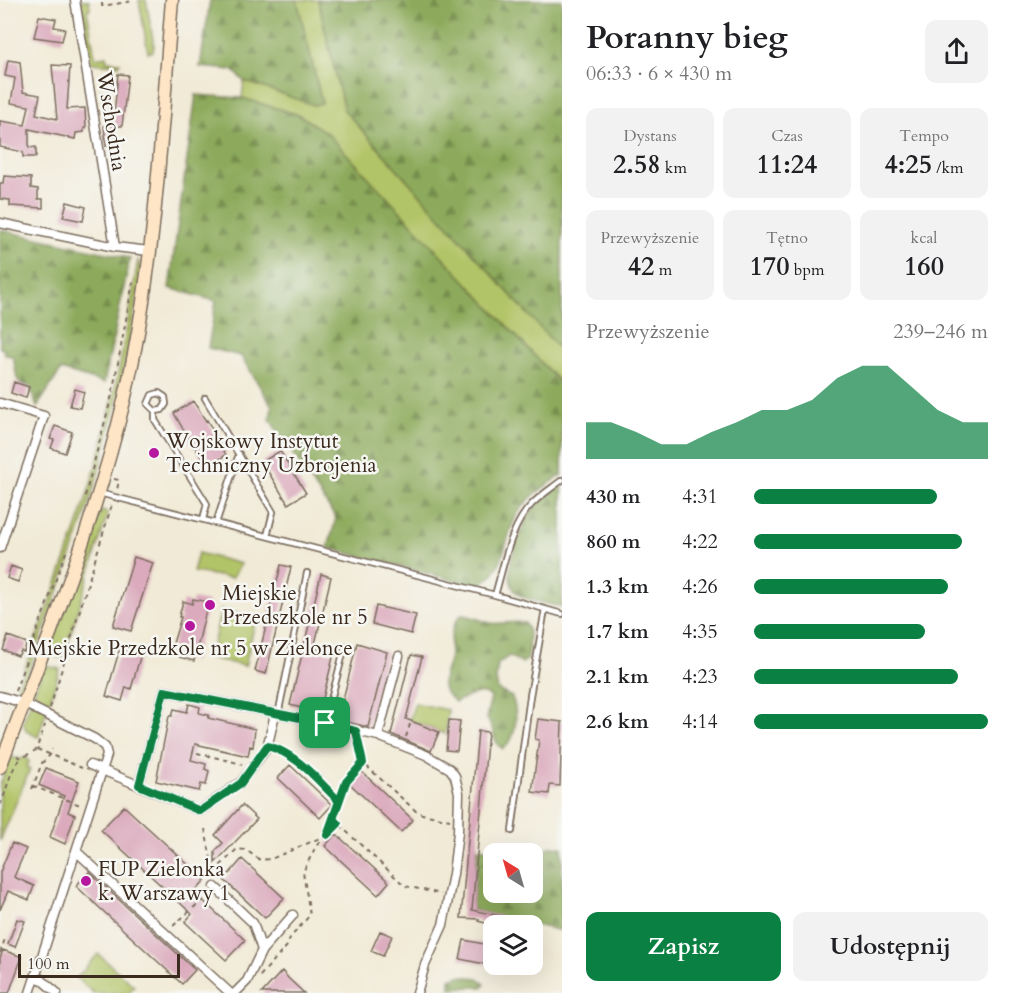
<!DOCTYPE html>
<html lang="pl">
<meta charset="utf-8">
<style>
body{margin:0;font-family:Cardo,serif;background:#f2f2f2;color:#202124;height:100vh;display:flex;flex-direction:column;font-size:22px;white-space:nowrap}
*{box-sizing:border-box;margin:0}
p{font-size:20px;color:#757577}
.icon{flex:none;width:33px;height:33px;fill:none;stroke:currentColor;stroke-width:2;stroke-linecap:round;stroke-linejoin:round}
.map{position:relative;flex:1;overflow:hidden}
.side{display:flex;flex-direction:column;background:#fff;width:450px}
.side>*{flex:none}
.needle{width:39px;rotate:323deg}
.buttons{position:absolute;left:483px;top:843px;display:grid;gap:12px}
.buttons a{display:grid;place-items:center;width:60px;height:60px;border-radius:12px;background:#fff;box-shadow:0 6px 24px #0002;font-size:30px}
.scale{position:absolute;left:18px;bottom:15px;width:162px;box-sizing:border-box;padding-left:6px;border:3px solid #3b2a1e;border-top:0;font-size:16px;line-height:21px;white-space:nowrap;color:#3b2a1e;-webkit-text-stroke:4px #f6f6f2;paint-order:stroke}
.pin{position:absolute;display:grid;place-items:center;width:51px;height:51px;color:#fff;margin:-26px;border-radius:12px;box-shadow:0 3px 9px #0006}
.round{display:grid;place-items:center;flex:none;width:63px;height:63px;border-radius:12px;background:#f2f2f2}
.overview{display:flex;align-items:center;justify-content:space-between;height:102px;padding:0 24px}
h1{font-size:33px;font-weight:700;line-height:45px}
.figures{display:grid;grid-template-columns:repeat(3,1fr);gap:9px;height:102px;padding:6px 24px}
.figures div{display:grid;align-content:center;border-radius:12px;background:#f2f2f2;text-align:center}
.figures b{font-size:26px;font-weight:700}
.figures small{font-size:16px;font-weight:400}
.figures p{font-size:16px}
.chart{height:168px;padding:12px 24px}
.chart p{display:flex;justify-content:space-between}
.chart svg{width:100%;height:108px;margin-top:6px;fill:#0b8043;opacity:.7}
.cta{display:flex;gap:12px;margin-top:auto;padding:12px 24px}
.cta a{flex:1;height:69px;border-radius:12px;background:#0b8043;color:#fff;font-size:24px;font-weight:700;line-height:69px;text-align:center}
.cta a+a{background:#f2f2f2;color:#202124}
ul{padding:0 24px;list-style:none;font-size:20px}
li{display:grid;grid-template-columns:96px 72px 1fr;align-items:center;height:45px}
li i{height:15px;border-radius:8px;background:#0b8043}
main{display:flex;flex:1;min-height:0}
.map>svg:first-child{display:block}
</style>
<main>
<div class="map">
<svg width="562" height="993" viewBox="0 0 562 993">
<defs>
<pattern id="forest-firs" width="22" height="20" patternUnits="userSpaceOnUse" patternTransform="scale(1.5)"><rect width="22" height="20" fill="#8daa5c"/><path d="M5 1l3.5 6h-7zM16 11l3.5 6h-7z" fill="#748b4b"/></pattern>
</defs>
<rect width="100%" height="100%" fill="#f6f6f2"/>
<filter id="ink" filterUnits="userSpaceOnUse"><feTurbulence type="fractalNoise" baseFrequency=".0167" numOctaves="2"/><feDisplacementMap in="SourceGraphic" scale="12" xChannelSelector="R" yChannelSelector="G"/><feConvolveMatrix kernelMatrix="1 2 1 2 8 2 1 2 1" color-interpolation-filters="sRGB"/></filter>
<filter id="wash" filterUnits="userSpaceOnUse"><feTurbulence type="fractalNoise" baseFrequency=".008" numOctaves="4" result="noise"/><feDisplacementMap in="SourceGraphic" scale="24" xChannelSelector="R" yChannelSelector="G"/><feGaussianBlur stdDeviation="1.35" result="paint"/><feColorMatrix in="noise" values="0 0 0 0 0 0 0 0 0 0 0 0 0 0 0 0 0 1.4 0 .05"/><feComposite in="paint" operator="in"/></filter>
<g filter="url(#wash)">
<rect width="100%" height="100%" fill="#f1ead6"/>
<path fill="#b2c468" stroke="#767743" stroke-width="1.5" d="M81,0h8l1,9 -3,1 8,48 11,-2 1,5 13,1 -1,3 -28,-2z
M139,0h7l8,45 -1,6 -5,2z
M297,0h21l26,110 218,242v33l-235,-252 -28,-18 -57,-17 2,-17 70,24 8,-2z
M138,260c7,15 -1,38 -4,54 -10,63 -25,126 -44,187 -20,63 -45,124 -67,186l-10,8 3,-4c28,-74 58,-148 80,-225 19,-68 31,-137 42,-206z
M101,511l7,2 -45,146 -11,-4 -2,-6z
M198,553l43,11 -9,14 -39,-6z
M221,610l35,8 -11,48 -35,-8z
M47,666l13,3 -22,68 -12,-6 -3,-9 20,-53z
M415,703l33,7 -3,24 -36,-14z
M10,757l11,2 5,-2 3,5 -2,5 3,2 -30,72v-56z
M98,954l36,32 -6,7h-35l-16,-15z"/>
<path fill="url(#forest-firs)" stroke="#646a3d" stroke-width="1.5" d="M210,0h87l25,103 -8,2 -70,-24 -11,-11 -33,-3z
M318,0h244v352l-218,-242z
M196,95l46,3 57,17 28,18 235,252v90c-16,11 -35,22 -45,40 -15,27 -9,55 -40,71l-149,-38 8,-30 -66,-98 2,-14 -31,-50 -33,-8 8,-47 -47,-13z
M0,230l130,28 -26,125 -43,-13 -24,37 -7,-21 -8,-2 -5,-5 -4,-23 -7,-1 -3,-6 -3,-1z
M562,485v122c-11,-3 -36,-6 -44,-13 -21,-17 4,-73 19,-89 7,-8 16,-14 25,-20z
M461,615c11,0 19,6 29,8 12,2 23,-3 35,0l4,9 -1,27 -6,4 -13,-7 -11,8 -2,15 2,11 14,7c6,16 6,41 -9,52 -13,-8 -6,-21 -17,-31l5,-20 -2,-3 -12,-2 -22,9c-4,-5 -10,-8 -12,-15 -2,-10 4,-17 6,-27 3,-16 -1,-32 12,-45z
M551,846l11,1v84l-90,-21 6,-62 8,1 7,5 1,38h38l1,-28 8,-4 4,-9z
M459,976l19,2 7,6 -2,3 -33,1v-9z"/>
<g id="blocks">
<path fill="#dbabbd" d="M39,16l17,3 -2,8 11,2 -3,12 -28,-4z
M8,60l12,2 3,30 17,3 -4,19 21,5 -5,-54 18,1 -3,43 18,-1 1,20h-2v4l-8,1 -1,6 -46,-10v19l7,-1v10h-13v-5l-23,-5v-26l25,4 4,-19 -18,-3 4,-25 -10,-2z
M118,74l10,1 -6,51h-8l3,18 -11,2 -2,-20 9,-1z
M4,176l27,2v10l7,1v10h5v9l-33,-2v-6l-10,-1v-16h3z
M67,202l19,5 -3,14 -20,-4z
M14,382l15,5 -3,11 -15,-5z
M75,389l9,3 -4,16 -10,-2z
M193,401l13,20 1,-1 19,35 -19,12 -12,-20h-2l-19,-34z
M55,426l17,6 -7,21 -14,-5 3,-8 -4,-1z
M280,451l26,42 -18,11 -26,-42z
M134,557l19,6 -22,68 -18,-5z
M281,565l10,2 -25,107 -11,-3z
M11,566l11,4 -4,12 -11,-4z
M321,574l10,3 -17,71 20,5 -15,62 -10,-2v-3l-19,-5z
M193,599l15,3 -14,59 -15,-4 1,-5 -9,-2 10,-33h-2l4,-16 9,3z
M376,606l40,9 -5,19 -39,-10z
M8,636l19,7 -3,9 -3,-1 -3,5 -15,-6z
M357,643l30,9 -19,75 -30,-7z
M120,648l21,6 -10,35 -5,-2 -4,14 -16,-5z
M411,655l11,2 -16,62 33,13 -8,19 -40,-17z
M189,704l11,3 -1,6 10,2 -1,3 47,11 -2,18 -3,-1 -2,10 -53,-12 -4,16 15,4 -1,5 4,2 -3,14 -5,-1 -2,7 -43,-10 13,-65h3l2,-7 13,3z
M538,719l24,3 -2,64 -10,-1 -1,9 -17,-2 7,-52 -4,-1z
M449,720l11,1 -3,30 -11,-1z
M478,731l10,1 -16,178 55,12v4h-31l-18,-5 1,-2 -18,-1z
M290,765l42,40 -12,13 -42,-40z
M46,768l33,13 -11,31 7,3 -10,29 -15,-7 14,-41 -25,-11z
M361,771l52,49 -12,12 -52,-49z
M242,805l15,14 -42,44v-12l8,-8 -8,-8z
M124,806l81,74 -11,12 51,48 -19,20 -41,-38 7,-8 -91,-84z
M336,834l53,48 -11,13 -53,-49z
M12,843l14,6 -12,28 20,9 -5,14 -21,-9 -8,19v-38z
M242,859l42,39 -19,20 -41,-38z
M89,872l106,98 -13,14 -106,-98z
M17,919l8,2 -10,26 -7,-3z
M380,931l12,5 -9,20 -12,-5z
M464,940l30,6v20l-34,-7z
M3,950l19,7 -13,36h-9v-35z
M282,971l7,8 15,14h-42z"/>
</g>
</g>
<g filter="url(#ink)">
<use href="#blocks" fill-opacity="0" stroke="#7b6d5e" stroke-width="1.5"/>
<g fill="none" stroke-linecap="round" stroke-linejoin="round">
<defs>
<path id="lane" d="M205,398l68,114 -6,24
M155,411l7,-1 4,-6 -1,-7 -6,-4 -7,2 -4,9 7,7v9l52,84 -4,15
M99,493l396,102 67,19
M216,523l23,-69
M495,595c9,-30 15,-69 37,-91 9,-9 20,-16 30,-24
M278,715l29,-142
M325,723l20,-77
M512,831l18,-135 15,-87"/>
<path id="street" d="M75,0l40,247
M0,223l115,24 34,4
M0,403l44,13 -44,132
M0,696l23,7 72,36 10,8 2,8 -77,238
M378,736l21,-80
M90,765l110,46 41,-29 26,-34 8,-34
M139,785l25,-94 161,32 53,13 48,19 24,14 5,7 4,17 -1,39 -5,42 -10,51 -18,40 -8,28
M77,852l153,141
M215,887l38,36 9,27 -15,31 -12,12
M262,950l31,-35
M36,975l21,18"/>
<path id="secondary" d="M0,767c45,-121 94,-241 124,-366 31,-131 37,-267 48,-401"/>
</defs>
<use href="#lane" stroke="#7b6d5e" stroke-width="8"/>
<use href="#street" stroke="#7b6d5e" stroke-width="11"/>
<use href="#secondary" stroke="#7b6d5e" stroke-width="15"/>
<path stroke="#7b6d5e" stroke-width="2" stroke-dasharray="4.5 4.5" stroke-linecap="butt" d="M102,3v3l32,-5
M114,479l5,1 -2,10
M85,496l27,-101 21,-113
M15,691l51,-139
M50,708l62,-204
M406,737l5,-16
M358,741l5,22 55,50 32,7
M276,748l16,8 47,45
M37,749l45,19
M197,753l45,11
M17,756l5,2 14,-8 9,-25
M33,786l47,19
M32,789l10,-26 8,-8 2,-6
M0,805c8,-15 9,-37 22,-47
M333,819l72,67 36,8
M205,829l10,50
M214,872l23,-23 9,1 14,10 11,-1 56,-24 11,-11
M173,926l36,-32
M0,953l5,-14
M260,976l27,-30 3,-8 20,-23 -7,-43 13,-26 11,-11 19,-53 17,-19"/>
<use href="#lane" stroke="#fff" stroke-width="4.5"/>
<use href="#street" stroke="#fff" stroke-width="8"/>
<use href="#secondary" stroke="#fde5c5" stroke-width="12"/>
</g>
</g>
<g fill="none" stroke-linecap="round" stroke-linejoin="round" filter="url(#ink)">
<defs>
<path id="route" d="M325,723l-161,-32 -25,94 61,26 41,-28 26,-37c30,7 51,35 72,55l-12,34 11,-11 -5,-5 13,-37 17,-19 -7,-32 -31,-8"/>
</defs>
<use href="#route" stroke="#fff" stroke-width="12"/>
<use href="#route" stroke="#0b8043" stroke-width="8"/>
</g>
<g fill="#b5179e" stroke="#f6f6f2" stroke-width="2">
<circle cx="154" cy="453" r="6"/>
<circle cx="210" cy="605" r="6"/>
<circle cx="190" cy="626" r="6"/>
<circle cx="86" cy="881" r="6"/>
</g>
<g text-anchor="middle" stroke-width="5" stroke-linejoin="round" paint-order="stroke">
<g font-size="21" fill="#3b2a1e" stroke="#f6f6f2">
<text transform="translate(112 121) rotate(81)" y="7">Wschodnia</text>
</g>
<g font-size="21" fill="#3b2a1e" stroke="#f6f6f2" text-anchor="start">
<text x="166" y="448">Wojskowy Instytut<tspan x="166" dy="24">Techniczny Uzbrojenia</tspan></text>
<text x="222" y="600">Miejskie<tspan x="222" dy="24">Przedszkole nr 5</tspan></text>
<text x="190" y="655" text-anchor="middle">Miejskie Przedzkole nr 5 w Zielonce</text>
<text x="98" y="876">FUP Zielonka<tspan x="98" dy="24">k. Warszawy 1</tspan></text>
</g>
</g>
</svg>
<div class="buttons">
<a><svg class="needle" viewBox="-14 -14 28 28"><path d="M0-13l5 13h-10z" fill="#e53935"/><path d="M0 13l5-13h-10z" fill="#757577"/></svg></a>
<a><svg class="icon" aria-label="layers" viewBox="0 0 24 24"><path d="M12 4l9 5-9 5-9-5zM3 14l9 5 9-5"/></svg></a>
</div>
<div class="scale">100 m</div>
<div class="pin" style="left:325px;top:723px;background:#1e9e55"><svg class="icon" aria-label="arrive" viewBox="0 0 24 24"><path d="M6 21V4h12l-3 4 3 4H6"/></svg></div>
</div>
<section class="side">
<div class="overview"><div><h1>Poranny bieg</h1><p>06:33 · 6 × 430 m</p></div><a class="round"><svg class="icon" aria-label="share" viewBox="0 0 24 24"><path d="M12 15V3M7 8l5-5 5 5M5 13v7h14v-7"/></svg></a></div>
<div class="figures">
<div><p>Dystans</p><b>2.58<small> km</small></b></div>
<div><p>Czas</p><b>11:24</b></div>
<div><p>Tempo</p><b>4:25<small> /km</small></b></div>
</div>
<div class="figures">
<div><p>Przewyższenie</p><b>42<small> m</small></b></div>
<div><p>Tętno</p><b>170<small> bpm</small></b></div>
<div><p>kcal</p><b>160</b></div>
</div>
<div class="chart"><p><span>Przewyższenie</span>239–246 m</p>
<svg viewBox="0 0 160 44" preserveAspectRatio="none"><path d="M0 44V29L10 29L20 33L30 38L40 38L50 33L60 29L70 24L80 24L90 20L100 11L110 6L120 6L130 15L140 24L150 29L160 29V44z"/></svg>
</div>
<ul>
<li><b>430 m</b>4:31<i style="width:78%"></i></li>
<li><b>860 m</b>4:22<i style="width:89%"></i></li>
<li><b>1.3 km</b>4:26<i style="width:83%"></i></li>
<li><b>1.7 km</b>4:35<i style="width:73%"></i></li>
<li><b>2.1 km</b>4:23<i style="width:87%"></i></li>
<li><b>2.6 km</b>4:14<i style="width:100%"></i></li>
</ul>
<div class="cta"><a>Zapisz</a><a>Udostępnij</a></div>
</section>
</main>
